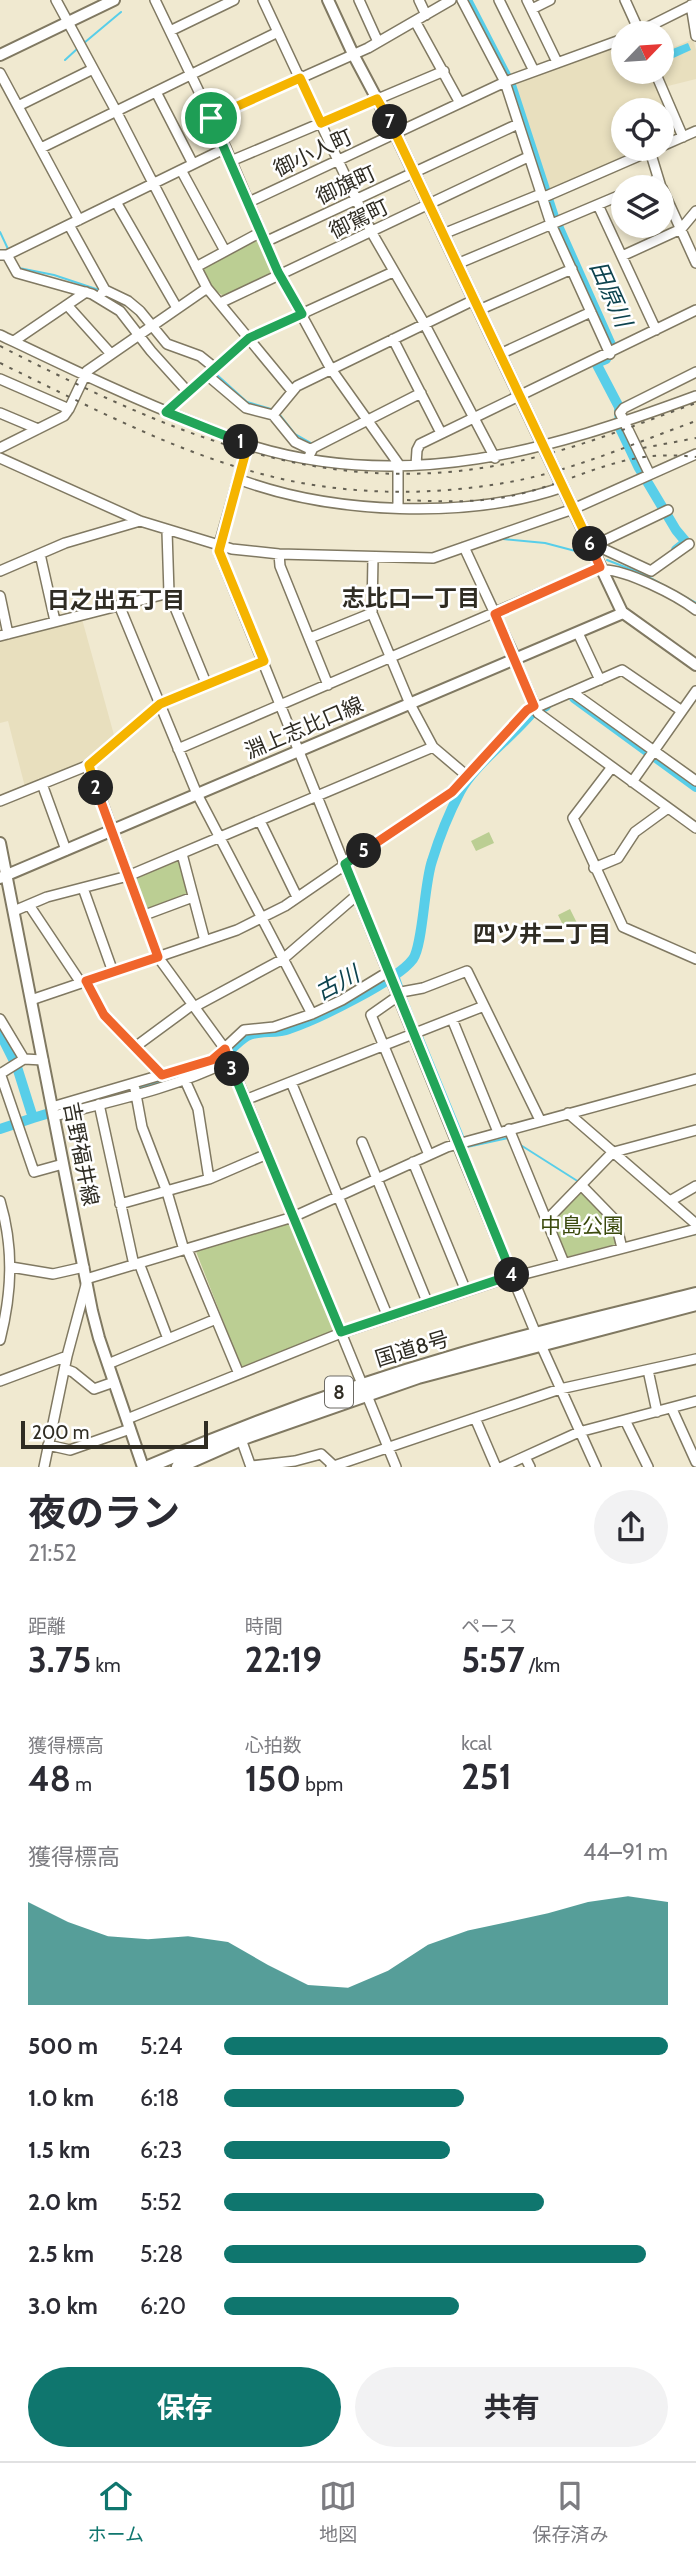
<!DOCTYPE html>
<html lang="ja">
<meta charset="utf-8">
<style>
body{margin:0;font-family:Cabin,"Noto Sans JP",sans-serif;background:#f2f2f3;color:#2b2b33;height:100vh;display:flex;flex-direction:column;font-size:26px;white-space:nowrap}
*{box-sizing:border-box;margin:0}
p{font-size:23px;color:#7c7c81}
.icon{flex:none;width:38px;height:38px;fill:none;stroke:currentColor;stroke-width:2;stroke-linecap:round;stroke-linejoin:round}
.map{position:relative;height:1467px;overflow:hidden}
.drawer{display:flex;flex-direction:column;background:#fff;flex:1}
.drawer>*{flex:none}
.needle{width:46px;rotate:65deg}
.tools{position:absolute;left:611px;top:21px;display:grid;gap:14px}
.tools a{display:grid;place-items:center;width:63px;height:63px;border-radius:50%;background:#fff;box-shadow:0 4px 10px #0003;font-size:35px}
.scale{position:absolute;left:21px;bottom:18px;width:187px;box-sizing:border-box;padding-left:7px;border:4px solid #2f2c23;border-top:0;font-size:19px;line-height:24px;white-space:nowrap;color:#2f2c23;-webkit-text-stroke:5px #fff;paint-order:stroke}
.pin{position:absolute;display:grid;place-items:center;width:60px;height:60px;color:#fff;margin:-30px;border:4px solid #fff;border-radius:50%;box-shadow:0 2px 7px #0007}
.km{position:absolute;width:35px;height:35px;margin:-18px;border-radius:50%;background:#222;color:#fff;font-size:19px;line-height:35px;text-align:center}
.round{display:grid;place-items:center;flex:none;width:74px;height:74px;border-radius:37px;background:#f2f2f3}
.headline{display:flex;align-items:center;justify-content:space-between;height:119px;padding:0 28px}
h1{font-size:38px;font-weight:700;line-height:52px}
.metrics{display:grid;grid-template-columns:repeat(3,1fr);gap:10px;height:119px;padding:7px 28px}
.metrics div{display:grid;align-content:center}
.metrics b{font-size:35px;font-weight:700}
.metrics small{font-size:19px;font-weight:400}
.metrics p{font-size:19px}
.chart{height:196px;padding:14px 28px}
.chart p{display:flex;justify-content:space-between}
.chart svg{width:100%;height:126px;margin-top:7px;fill:#0f766e;opacity:.7}
.action{display:flex;gap:14px;margin-top:auto;padding:14px 28px}
.action a{flex:1;height:80px;border-radius:42px;background:#0f766e;color:#fff;font-size:28px;font-weight:700;line-height:80px;text-align:center}
.action a+a{background:#f2f2f3;color:#2b2b33}
ul{padding:0 28px;list-style:none;font-size:23px}
li{display:grid;grid-template-columns:112px 84px 1fr;align-items:center;height:52px}
li i{height:18px;border-radius:9px;background:#0f766e}
.tab-bar{display:flex;justify-content:space-around;align-items:center;height:98px;border-top:2px solid #e1e1e2;background:#fff;font-size:19px;color:#7c7c81}
.tab-bar a{display:grid;justify-items:center;gap:4px}
.tab-bar .selected{color:#0f766e}
.map>svg:first-child{display:block}
</style>
<div class="map">
<svg width="696" height="1467" viewBox="0 0 696 1467">
<rect width="100%" height="100%" fill="#f0e9d0"/>
<path fill="#e8dfbe" d="M693,39l3,11v29l-36,9 20,49 -18,7v-34h-39v39h28l-103,43 -35,-111 110,-39v30h39v-20z
M82,619l32,116 -29,26 -60,26 -17,-66 -8,2v-83z"/>
<path fill="#bbce93" d="M255,239l5,2 13,31 -2,5 -46,20 -15,-10 -7,-15 3,-8z
M489,832l5,11 -18,8 -5,-10z
M182,854l11,43 -51,19 -14,-40z
M570,909l7,14 -12,6 -7,-14z
M582,1189l31,31 4,24 -50,13 -4,-3 -9,-32 1,-5z
M289,1221l46,111 -93,37 -47,-120z"/>
<path fill="#58cee9" d="M688,43l3,7 -22,10 -4,-8z"/>
<g fill="none" stroke-linecap="round" stroke-linejoin="round">
<path stroke="#58cee9" stroke-width="2" d="M84,43l37,-31
M65,60l12,-11
M0,232l8,17
M19,268l35,7 45,15
M126,305l14,12
M216,374l31,28 24,7
M280,415l15,19 16,9
M503,539l42,4 38,10
M607,560l36,14 53,29
M397,972l6,17
M405,995l13,34
M421,1034l43,105
M519,1144l60,38
M467,1147l41,-9
M627,1250l69,-16"/>
<path stroke="#58cee9" stroke-width="10" d="M467,0l44,85 43,132 58,130 -6,12 -10,4 23,44 1,21 19,40 37,62 10,12 -10,8
M574,698l122,89
M0,1033l17,34 16,51 177,-53c15,-6 24,-21 37,-29 11,-6 29,-2 42,-7 27,-9 108,-48 124,-70 10,-14 11,-75 19,-98 7,-23 17,-48 28,-69 13,-26 51,-54 71,-78l15,-8
M0,1129l33,-11"/>
<defs>
<path id="minor" d="M56,0l60,111 91,177 85,103
M155,0l71,148 52,124 53,97 69,97
M263,0l109,233 52,90 71,135
M359,0l19,42
M419,0l7,15
M462,0l43,82 46,142 59,130
M499,0l35,71
M527,0l30,62
M625,0l15,33
M691,5l5,31
M532,9l18,-9
M415,21l45,82
M170,31l64,-31
M636,33l60,-30
M655,72l28,65
M0,73l79,147
M156,92l37,72
M18,106l75,-37
M211,118l157,-70 83,-48
M662,146l34,-15
M41,148l237,-116
M656,149l-6,2 11,36
M231,161l213,-90
M181,170l44,81
M639,187l18,-8
M662,188l34,75
M542,198l108,-47
M116,202l61,106
M249,202l256,-120 118,-43
M598,205l58,125
M69,225l36,65 -3,3
M443,234l98,-40
M265,242l253,-118
M0,255h7l219,-107
M7,255l10,18 75,21 28,17 31,40 37,41
M622,256l59,-27 15,-18
M457,264l166,-70
M196,267l65,-35
M105,290l23,11 12,10 27,33 33,12 15,12
M220,303l308,-146
M67,305l44,49
M479,310l93,-41
M0,335c65,31 131,63 198,89 18,7 36,16 54,22 155,47 298,4 444,-50
M393,339l48,94
M14,341l72,-49
M500,354l91,-42
M207,375l39,33 27,7
M0,379l69,30 -5,7 -64,32
M69,409l18,-38 120,-83
M166,412l83,-74 144,-66
M0,413l38,16
M248,444l-29,101v8l238,591 79,190 60,133
M312,450l-17,-8 -22,-27 24,-29 177,-86
M310,454l3,-6 108,-55
M0,458l140,63 92,28 47,5 154,4 140,-49 123,-55
M416,465l1,-15 3,-6 276,-134
M398,466v41
M649,473l-29,-60 4,-5 72,-36
M238,479c93,35 230,41 325,8
M167,531l2,62 37,90
M595,545l56,26 38,-27
M593,546l75,-36
M464,547l52,112
M40,554l15,67
M279,554l1,12 48,119
M373,557l-1,56 38,91 23,43 33,28
M602,570c22,-2 76,26 94,40
M0,571l65,-28 75,-22
M0,596l8,38
M119,605l78,189 115,220
M578,633l22,47
M0,636l169,-43
M310,638l62,-25
M515,660l23,53 158,115
M572,692l124,89
M535,708l87,-38 60,41
M178,749l422,-182
M89,765l69,192 67,92 137,335
M612,767l-39,51 50,109 73,32
M632,782l64,-91
M42,784l24,66
M0,801l89,-36 71,-61 104,-43
M260,821l37,76
M182,854l23,87
M594,868l24,-10 17,-26 33,-24
M83,888l30,84
M29,905l52,78
M14,911l33,-14 81,-21 305,-129
M142,916l51,-19
M86,981l18,34 58,60
M396,993l27,-5 44,-17 73,149
M398,996l-27,19 58,140
M31,1000l206,-70 48,-24 166,-114 76,-82 7,-4
M194,1007l89,-48 74,-64
M0,1019l24,40
M452,1019l46,113
M135,1047l57,-42
M0,1073l34,99 29,-8
M0,1074l24,-15 19,1
M184,1078l14,31 11,70
M291,1082l97,235
M135,1089l7,38 25,65 17,58
M245,1100l239,-94
M99,1104l35,161
M52,1107l160,-47 32,-30 30,-3 38,-13 30,-14 46,-28
M568,1113l128,111
M54,1116c58,-15 121,-28 175,-55
M509,1129l55,134
M362,1142l66,162
M614,1152l82,-22
M413,1162l53,129
M581,1185l34,35 7,28
M0,1201c14,47 12,91 0,139
M670,1201l26,-15
M120,1204l89,-25 58,-25
M546,1221l67,-69
M187,1249l52,125
M139,1263l29,76
M11,1267l42,7 31,-7
M513,1277l183,-48
M86,1279l207,-62 154,-70 249,-68
M108,1364l108,-45
M65,1369l8,3 21,17 20,-7
M648,1370l9,42
M0,1381l67,-25
M366,1393l30,74
M672,1409l24,53
M475,1418l21,49
M127,1419l214,-86 171,-57
M625,1420l23,47
M241,1439l10,28
M48,1445l22,5 60,-21
M525,1457l5,10
M251,1466l44,-5 26,-7 13,12
M44,1467l23,-111 19,-71
M331,1467l229,-78 136,-30
M502,1467l77,-35 117,-31"/>
<path id="major" d="M328,0l25,54 43,81 226,477 74,53
M0,55l114,-55
M0,843l92,468 7,27 44,129
M0,878l623,-265"/>
<path id="highway" d="M148,1467c102,-44 204,-81 311,-112 78,-23 158,-41 237,-61
M178,1467l68,-30 172,-60 278,-73"/>
</defs>
<use href="#minor" stroke="#807962" stroke-width="12"/>
<use href="#major" stroke="#807962" stroke-width="14"/>
<use href="#highway" stroke="#807962" stroke-width="16"/>
<use href="#minor" stroke="#fff" stroke-width="9"/>
<use href="#major" stroke="#fff" stroke-width="10"/>
<use href="#highway" stroke="#fff" stroke-width="12"/>
<path stroke="#646053" stroke-width="2" stroke-dasharray="3.5 7" stroke-linecap="butt" d="M0,346c159,81 311,152 494,120 70,-12 136,-39 202,-63
M0,363c83,40 168,86 258,110 83,23 173,24 257,8 62,-12 122,-39 181,-60
M643,448l53,-10
M407,500c37,2 76,3 113,-6 65,-16 103,-46 176,-37"/>
</g>
<g fill="none" stroke-linecap="round" stroke-linejoin="round">
<defs>
<path id="split-1" d="M211,118l67,154 24,42 -53,24 -83,74 75,30"/>
<path id="split-2" d="M96,788l-7,-23 71,-61 104,-43 -45,-110 29,-107 -7,-2"/>
<path id="split-3" d="M96,788l62,169 -72,24 18,34 58,60 50,-15 13,-11 7,20"/>
<path id="split-4" d="M232,1069l109,263 171,-57"/>
<path id="split-5" d="M364,851l-19,13 167,411"/>
<path id="split-6" d="M364,851l88,-59 75,-82 7,-4 -39,-92 105,-47 -10,-23"/>
<path id="split-7" d="M390,122l200,422"/>
<path id="split-8" d="M211,118l89,-40 21,45 56,-24 13,23"/>
</defs>
<use href="#split-1" stroke="#fff" stroke-width="14"/>
<use href="#split-2" stroke="#fff" stroke-width="14"/>
<use href="#split-3" stroke="#fff" stroke-width="14"/>
<use href="#split-4" stroke="#fff" stroke-width="14"/>
<use href="#split-5" stroke="#fff" stroke-width="14"/>
<use href="#split-6" stroke="#fff" stroke-width="14"/>
<use href="#split-7" stroke="#fff" stroke-width="14"/>
<use href="#split-8" stroke="#fff" stroke-width="14"/>
<use href="#split-1" stroke="#22a559" stroke-width="9"/>
<use href="#split-2" stroke="#f5b400" stroke-width="9"/>
<use href="#split-3" stroke="#f0652b" stroke-width="9"/>
<use href="#split-4" stroke="#22a559" stroke-width="9"/>
<use href="#split-5" stroke="#22a559" stroke-width="9"/>
<use href="#split-6" stroke="#f0652b" stroke-width="9"/>
<use href="#split-7" stroke="#f5b400" stroke-width="9"/>
<use href="#split-8" stroke="#f5b400" stroke-width="9"/>
</g>
<g text-anchor="middle" stroke-width="5" stroke-linejoin="round" paint-order="stroke">
<rect fill="#fff" stroke="#6d6b65" stroke-width="2" x="325" y="1376.5" width="28" height="31" rx="5"/>
<g font-size="19" font-weight="bold" fill="#2f2c23">
<text x="339" y="1399">8</text>
</g>
<g font-size="21" fill="#2f2c23" stroke="#fff">
<text transform="translate(313 153) rotate(-25)" y="7">御小人町</text>
<text transform="translate(346 185) rotate(-25)" y="7">御旗町</text>
<text transform="translate(359 219) rotate(-26)" y="7">御駕町</text>
<text transform="translate(304 728) rotate(-23)" y="7">淵上志比口線</text>
<text transform="translate(81 1154) rotate(79)" y="7">吉野福井線</text>
<text transform="translate(412 1349) rotate(-17)" y="7">国道8号</text>
</g>
<g font-size="21" fill="#3b4a0d" stroke="#fff">
<text x="582" y="1233">中島公園</text>
</g>
<g font-size="23" font-style="italic" fill="#0d434e" stroke="#fff">
<text transform="translate(611 294) rotate(66)" y="8">田原川</text>
<text transform="translate(337 983) rotate(-28)" y="8">古川</text>
</g>
<g font-size="23" font-weight="bold" fill="#2f2c23" stroke="#fff">
<text x="411" y="606">志比口一丁目</text>
<text x="116" y="608">日之出五丁目</text>
<text x="542" y="942">四ツ井二丁目</text>
</g>
</g>
</svg>
<div class="tools">
<a><svg class="needle" viewBox="-14 -14 28 28"><path d="M0-13l5 13h-10z" fill="#e53935"/><path d="M0 13l5-13h-10z" fill="#7c7c81"/></svg></a>
<a><svg class="icon" aria-label="locate" viewBox="0 0 24 24"><circle cx="12" cy="12" r="6"/><path d="M12 2v4M12 18v4M2 12h4M18 12h4"/></svg></a>
<a><svg class="icon" aria-label="layers" viewBox="0 0 24 24"><path d="M12 4l9 5-9 5-9-5zM3 14l9 5 9-5"/></svg></a>
</div>
<div class="scale">200 m</div>
<div class="pin" style="left:211px;top:118px;background:#1e9e55"><svg class="icon" aria-label="arrive" viewBox="0 0 24 24"><path d="M6 21V4h12l-3 4 3 4H6"/></svg></div>
<b class="km" style="left:241px;top:442px">1</b>
<b class="km" style="left:96px;top:788px">2</b>
<b class="km" style="left:232px;top:1069px">3</b>
<b class="km" style="left:512px;top:1275px">4</b>
<b class="km" style="left:364px;top:851px">5</b>
<b class="km" style="left:590px;top:544px">6</b>
<b class="km" style="left:390px;top:122px">7</b>
</div>
<section class="drawer">
<div class="headline"><div><h1>夜のラン</h1><p>21:52</p></div><a class="round"><svg class="icon" aria-label="share" viewBox="0 0 24 24"><path d="M12 15V3M7 8l5-5 5 5M5 13v7h14v-7"/></svg></a></div>
<div class="metrics">
<div><p>距離</p><b>3.75<small> km</small></b></div>
<div><p>時間</p><b>22:19</b></div>
<div><p>ペース</p><b>5:57<small> /km</small></b></div>
</div>
<div class="metrics">
<div><p>獲得標高</p><b>48<small> m</small></b></div>
<div><p>心拍数</p><b>150<small> bpm</small></b></div>
<div><p>kcal</p><b>251</b></div>
</div>
<div class="chart"><p><span>獲得標高</span>44–91 m</p>
<svg viewBox="0 0 160 44" preserveAspectRatio="none"><path d="M0 44V8L10 15L20 20L30 21L40 20L50 22L60 30L70 37L80 38L90 32L100 23L110 18L120 15L130 12L140 8L150 6L160 8V44z"/></svg>
</div>
<ul>
<li><b>500 m</b>5:24<i style="width:100%"></i></li>
<li><b>1.0 km</b>6:18<i style="width:54%"></i></li>
<li><b>1.5 km</b>6:23<i style="width:51%"></i></li>
<li><b>2.0 km</b>5:52<i style="width:72%"></i></li>
<li><b>2.5 km</b>5:28<i style="width:95%"></i></li>
<li><b>3.0 km</b>6:20<i style="width:53%"></i></li>
</ul>
<div class="action"><a>保存</a><a>共有</a></div>
</section>
<nav class="tab-bar">
<a class="selected"><svg class="icon" aria-label="home" viewBox="0 0 24 24"><path d="M3 11l9-7 9 7M6 9v11h12V9"/></svg>ホーム</a>
<a><svg class="icon" aria-label="map" viewBox="0 0 24 24"><path d="M3 6l6-2 6 2 6-2v14l-6 2-6-2-6 2zM9 4v14M15 6v14"/></svg>地図</a>
<a><svg class="icon" aria-label="saved" viewBox="0 0 24 24"><path d="M7 4h10v16l-5-4-5 4z"/></svg>保存済み</a>
</nav>
